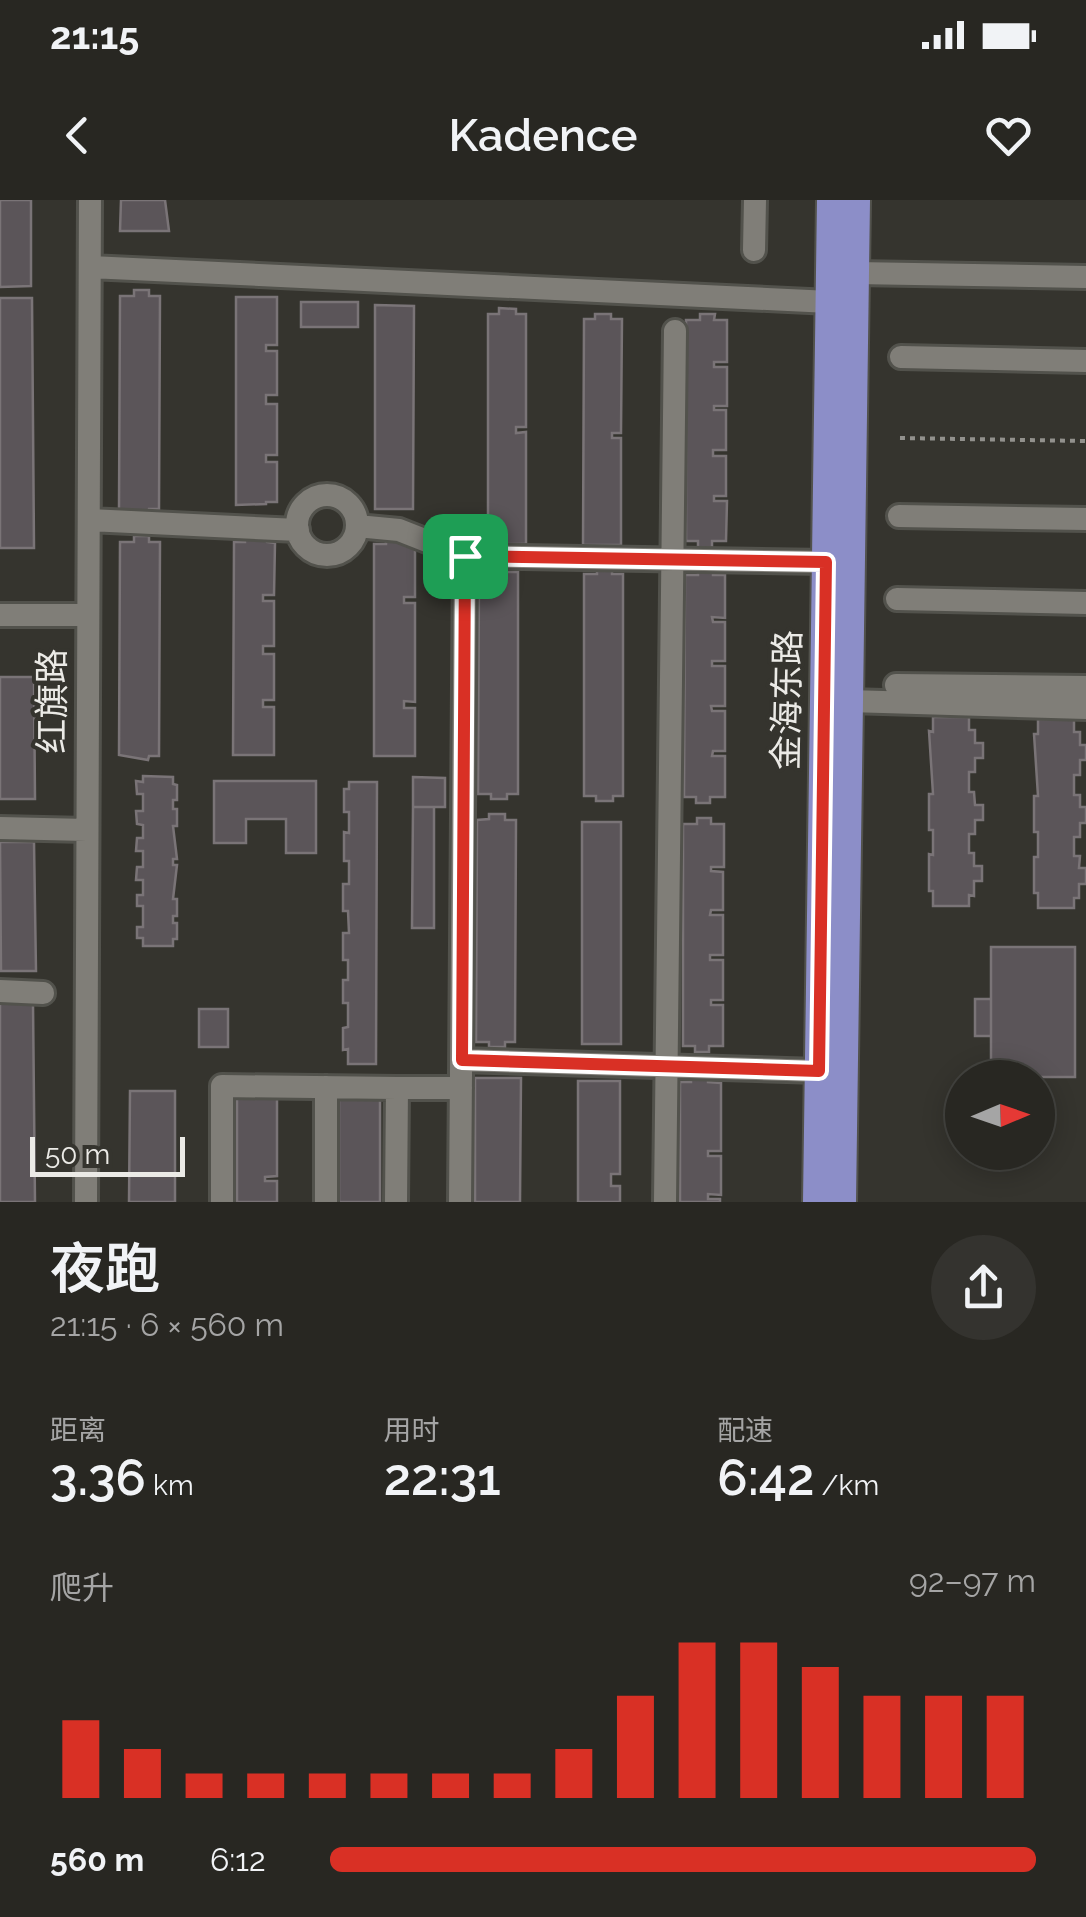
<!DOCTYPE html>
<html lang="zh">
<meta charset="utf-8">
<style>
body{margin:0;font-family:Raleway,"Noto Sans SC",sans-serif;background:#34332f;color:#f1f3f6;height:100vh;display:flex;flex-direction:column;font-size:38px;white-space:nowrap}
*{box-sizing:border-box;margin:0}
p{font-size:32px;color:#a5a5a5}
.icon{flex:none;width:55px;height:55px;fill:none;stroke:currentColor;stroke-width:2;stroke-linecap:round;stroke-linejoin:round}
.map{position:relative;height:1002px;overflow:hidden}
.details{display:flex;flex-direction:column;background:#282722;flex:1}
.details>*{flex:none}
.needle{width:65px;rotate:88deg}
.tools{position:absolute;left:945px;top:860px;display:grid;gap:20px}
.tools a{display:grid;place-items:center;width:110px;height:110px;border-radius:50%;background:#282722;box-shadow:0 5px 25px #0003,0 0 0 2px #444440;font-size:50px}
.scale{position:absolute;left:30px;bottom:25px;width:155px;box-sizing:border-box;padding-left:10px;border:5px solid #ebeae6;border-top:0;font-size:28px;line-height:35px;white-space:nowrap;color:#ebeae6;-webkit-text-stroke:8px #35342e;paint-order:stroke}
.pin{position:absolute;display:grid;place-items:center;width:85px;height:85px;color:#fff;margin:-42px;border-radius:20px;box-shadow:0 5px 15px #0006}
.round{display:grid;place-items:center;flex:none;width:105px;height:105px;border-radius:52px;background:#34332f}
.summary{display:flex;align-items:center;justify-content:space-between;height:170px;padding:0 50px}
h1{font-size:55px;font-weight:600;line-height:75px}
.metrics{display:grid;grid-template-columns:repeat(3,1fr);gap:15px;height:170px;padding:10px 50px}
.metrics div{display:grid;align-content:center}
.metrics b{font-size:50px;font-weight:600}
.metrics small{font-size:28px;font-weight:400}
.metrics p{font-size:28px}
.chart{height:280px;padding:20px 50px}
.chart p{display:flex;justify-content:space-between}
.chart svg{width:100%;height:180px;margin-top:10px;stroke:#d93025;stroke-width:6}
ul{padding:0 50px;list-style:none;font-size:32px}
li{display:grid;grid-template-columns:160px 120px 1fr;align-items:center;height:75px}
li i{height:25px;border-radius:12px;background:#d93025}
.status{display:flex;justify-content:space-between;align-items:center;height:70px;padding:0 50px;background:#282722;direction:ltr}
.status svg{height:28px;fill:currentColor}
header{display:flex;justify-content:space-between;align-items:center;height:130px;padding:0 50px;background:#282722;font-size:45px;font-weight:600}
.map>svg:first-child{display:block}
</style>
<div class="status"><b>21:15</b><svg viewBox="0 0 49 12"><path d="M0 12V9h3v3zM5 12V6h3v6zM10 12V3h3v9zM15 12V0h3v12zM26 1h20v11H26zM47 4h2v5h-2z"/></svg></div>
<header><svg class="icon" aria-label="back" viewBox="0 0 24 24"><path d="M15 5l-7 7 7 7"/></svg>Kadence<svg class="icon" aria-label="heart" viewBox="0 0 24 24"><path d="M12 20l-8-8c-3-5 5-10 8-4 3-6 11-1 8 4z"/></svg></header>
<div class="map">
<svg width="1086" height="1002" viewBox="0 0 1086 1002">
<rect width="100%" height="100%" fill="#35342e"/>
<path fill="#5b5559" stroke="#7a7477" stroke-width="2.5" d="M0,0h31v86l-31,1z
M121,0h44l4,31h-49z
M134,90h15v6h11l-1,213h-10l-1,5 -29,-5 1,-213h14z
M236,97h41v48h-11v6h11v44h-11v9h11v51h-11v7h11v40h-11v2l-30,1z
M0,98h32l2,250h-34z
M301,102h57v25h-57z
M375,105l39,1 -1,203h-38z
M499,108l17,1v5h10v113h-10v6l10,-1v112h-38v-230h11z
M595,114h16v5h11l-1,114h-9v5h9v107h-38l1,-226h11z
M700,114h15l-1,6h13v42h-13v5h13v39h-13v4h12v40h-13v6h13v40h-12v5h13l-1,40h-14v7h-14v-7h-12v-221h14z
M134,336h15v6h11l-1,214h-10l-1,4 -29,-5 1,-213h14z
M245,336h22v6l8,1 -1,52h-11v6h11v45h-11v8h11v46h-11v7h11v48h-41l1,-213h11z
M386,337l29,7v53h-11v6h11v99l-11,-1v7h11v48h-41v-212h12z
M491,366h16v6h11v222h-11v5h-16v-5h-13l1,-222h12z
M597,368h15v6h11v222h-10v5h-17v-5h-12v-222h13z
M698,369h15v6h12v43l-13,-1 1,5h12v39h-13v5h13v40h-14l1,5h13v40h-12l-1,5h13v41h-15v6h-14v-6h-12l1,-222h13z
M0,477h34l1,122h-35z
M933,517h36v13h6v13h8v15h-8v14h-6v20h5l1,13h8v15h-8v14h-6v19h5v13h8v15h-8v15l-5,-1v11h-36v-15h-4v-37l4,1v-25h-4v-36h4l-4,-63 4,1z
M1038,519h36v13h6v13h6v15h-6v15h-6v20h6v12h6v16h-6v14h-6v19h6l-1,12h7v16h-7v14h-5v10h-36v-15h-4v-36h4v-25h-4v-36h4l-4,-62h4z
M143,576l30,1v7l4,1v15h-4v9h4v17h-4l4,33h-4v6h4l-4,34h4v17h-4v7h4v16h-4v7h-30v-8h-6v-11h6v-21h-6v-11h6v-15h-7l1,-13h6v-16h-7l1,-13h6v-13l-6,-1 -1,-13h7v-17h-6l-1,-13 7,1z
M413,577l32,1v29h-32z
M214,581h102v72h-30v-34h-40v24h-32z
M349,582h28l-1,282h-28v-15l-5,1v-22l5,-1v-24h-5v-23h5v-20h-5v-27h6l-1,-22h-5v-27h6v-23h-5v-29l5,1v-21h-5v-23h5z
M413,607h21v121h-22z
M489,614h16v6h11l-1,222h-10v5h-16v-5h-13l1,-222 12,-1z
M697,618h14v6h13v43h-13v4l12,1v38h-12l-1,5h13v40h-13v5h13v40h-12v5h12v41h-14v6h-14v-6h-12v-222h14z
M582,622h39v222h-39z
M0,642h34l2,129h-35z
M991,747h84v130h-84z
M0,798h19v6h14l2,198h-35z
M975,799h16v37h-16z
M199,809h29v38h-29z
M475,878h46l-1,124h-45z
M691,878h17v4l13,1v68h-13v5h13v39l-13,-1v5h12v3h-40v-120h11z
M578,881h42v93h-9v12h9v16h-42z
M130,891h45v111h-46z
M237,891h40v85l-12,1v4h12v21h-40z
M339,893l41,1v108h-41z"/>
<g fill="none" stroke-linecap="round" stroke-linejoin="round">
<defs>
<path id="minor" d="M754,50l1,-50
M90,67l740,35
M855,73l231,4
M901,157l185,4
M297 325a30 30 0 1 1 60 0a30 30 0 1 1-60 0Z
M899,316l187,3
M89,320l209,10
M357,326l42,4 66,26 361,6
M897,399l189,4
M0,415h88
M896,485l190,2
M849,501l237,7
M0,628l87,2
M0,791l43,2
M462,860l357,11
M326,887v115
M86,1002l4,-1002
M222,1002v-116l175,2
M396,1002l1,-114h64
M460,1002l5,-646
M665,1002l10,-871"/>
<path id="major" d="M817,1002l14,-1002
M842,1002l14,-1002"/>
</defs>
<use href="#minor" stroke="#52524c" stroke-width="28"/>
<use href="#major" stroke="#52524c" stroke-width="32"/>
<path stroke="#92918d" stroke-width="4" stroke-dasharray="5 5" stroke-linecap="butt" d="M900,238l186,3"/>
<use href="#minor" stroke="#807e78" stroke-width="22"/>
<use href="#major" stroke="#8c8ec8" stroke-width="28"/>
</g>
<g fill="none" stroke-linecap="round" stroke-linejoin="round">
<defs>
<path id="route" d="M465,356l361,6 -7,509 -357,-11z"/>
</defs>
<use href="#route" stroke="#fff" stroke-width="20"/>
<use href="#route" stroke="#d93025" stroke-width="12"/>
</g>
<g text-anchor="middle" stroke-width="8" stroke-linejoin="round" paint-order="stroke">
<g font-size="35" fill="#ebeae6" stroke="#35342e">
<text transform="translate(787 500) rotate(-89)" y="12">金海东路</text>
<text transform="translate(52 501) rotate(-90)" y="12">红旗路</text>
</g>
</g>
</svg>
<div class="tools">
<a><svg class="needle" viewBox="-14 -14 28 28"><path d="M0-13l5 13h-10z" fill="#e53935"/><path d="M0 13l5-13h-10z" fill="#a5a5a5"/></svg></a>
</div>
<div class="scale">50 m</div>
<div class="pin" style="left:465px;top:356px;background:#1e9e55"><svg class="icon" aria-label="arrive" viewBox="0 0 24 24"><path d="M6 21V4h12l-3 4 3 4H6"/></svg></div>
</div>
<section class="details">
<div class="summary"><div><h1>夜跑</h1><p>21:15 · 6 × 560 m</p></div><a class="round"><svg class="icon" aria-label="share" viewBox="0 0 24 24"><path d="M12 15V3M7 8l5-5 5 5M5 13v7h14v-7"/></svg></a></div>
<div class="metrics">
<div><p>距离</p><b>3.36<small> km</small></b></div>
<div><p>用时</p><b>22:31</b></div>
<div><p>配速</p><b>6:42<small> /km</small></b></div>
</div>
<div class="chart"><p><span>爬升</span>92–97 m</p>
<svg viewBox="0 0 160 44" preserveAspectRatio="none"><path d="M5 44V25M15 44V32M25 44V38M35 44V38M45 44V38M55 44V38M65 44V38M75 44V38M85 44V32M95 44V19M105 44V6M115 44V6M125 44V12M135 44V19M145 44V19M155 44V19"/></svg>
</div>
<ul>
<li><b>560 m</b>6:12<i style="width:100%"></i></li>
</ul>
</section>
